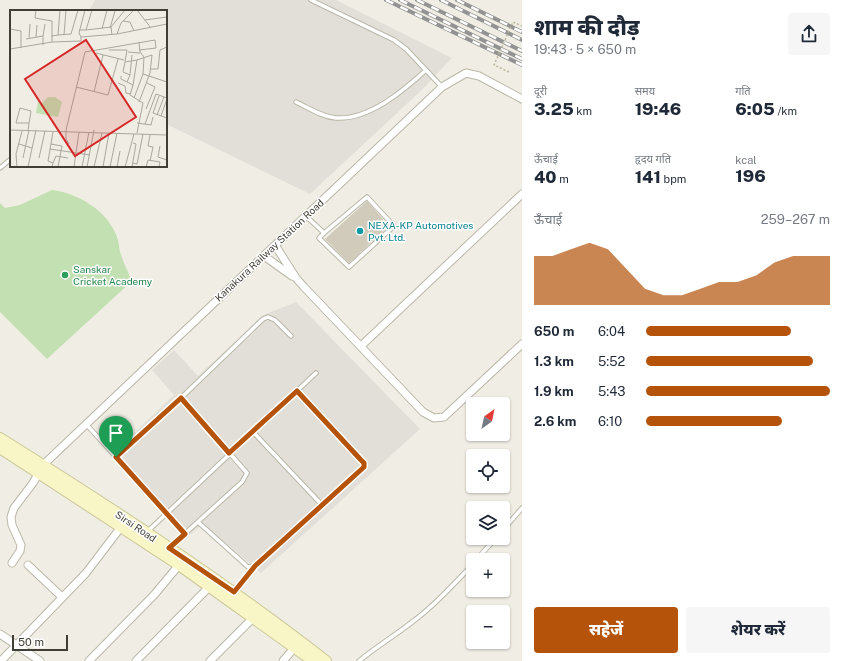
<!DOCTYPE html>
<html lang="hi">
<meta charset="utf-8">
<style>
body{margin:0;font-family:"Public Sans","Noto Sans Devanagari",sans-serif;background:#f6f6f7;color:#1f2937;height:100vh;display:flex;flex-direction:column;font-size:15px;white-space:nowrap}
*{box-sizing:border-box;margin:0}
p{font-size:13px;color:#747a83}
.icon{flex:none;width:22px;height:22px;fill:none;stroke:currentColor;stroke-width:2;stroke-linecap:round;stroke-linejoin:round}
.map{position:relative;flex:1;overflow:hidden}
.details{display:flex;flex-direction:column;background:#fff;width:320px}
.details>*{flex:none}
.needle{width:26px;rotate:33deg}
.fabs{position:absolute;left:466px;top:397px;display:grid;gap:8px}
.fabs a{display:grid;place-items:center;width:44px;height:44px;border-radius:4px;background:#fff;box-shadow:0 1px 3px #0004;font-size:20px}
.scale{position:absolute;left:12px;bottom:10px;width:56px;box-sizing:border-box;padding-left:4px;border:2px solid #413e35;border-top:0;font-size:11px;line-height:14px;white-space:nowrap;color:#413e35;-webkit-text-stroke:3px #fff;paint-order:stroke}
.pin{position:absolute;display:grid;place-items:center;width:34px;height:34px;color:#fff;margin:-41px -17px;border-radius:50% 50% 50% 0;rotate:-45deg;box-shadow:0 0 4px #0007}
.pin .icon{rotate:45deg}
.round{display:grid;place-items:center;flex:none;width:42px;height:42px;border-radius:4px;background:#f6f6f7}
.summary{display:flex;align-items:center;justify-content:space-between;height:68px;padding:0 12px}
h1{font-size:22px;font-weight:800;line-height:30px}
.figures{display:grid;grid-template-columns:repeat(3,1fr);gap:6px;height:68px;padding:4px 12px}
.figures div{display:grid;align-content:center}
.figures b{font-size:17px;font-weight:800}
.figures small{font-size:11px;font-weight:400}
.figures p{font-size:11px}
.chart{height:112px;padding:8px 12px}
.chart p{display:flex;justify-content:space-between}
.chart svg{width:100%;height:72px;margin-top:4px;fill:#b45309;opacity:.7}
.cta{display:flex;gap:8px;margin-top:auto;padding:8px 12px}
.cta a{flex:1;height:46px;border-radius:4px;background:#b45309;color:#fff;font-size:16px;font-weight:800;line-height:46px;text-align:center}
.cta a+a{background:#f6f6f7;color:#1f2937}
ul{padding:0 12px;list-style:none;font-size:13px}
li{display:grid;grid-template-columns:64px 48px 1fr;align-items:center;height:30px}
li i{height:10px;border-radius:5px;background:#b45309}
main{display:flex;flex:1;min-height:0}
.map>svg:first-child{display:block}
</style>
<main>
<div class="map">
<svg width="522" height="661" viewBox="0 0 522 661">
<rect width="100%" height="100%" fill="#f0eee4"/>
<path fill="#e2dfd9" d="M95,0h241l116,58 -28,30 -114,106 -144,-70v-113h-77z
M296,302l124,127 -159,144 -58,-49 -16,13 -74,-84 61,-58 -22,-25 22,-20 24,26 65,-61z"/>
<path fill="#c2e0b1" d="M52,190c26,3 56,21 65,47 2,5 2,10 3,15 3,10 8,20 12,29l-85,78 -47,-47v-109l5,5 15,-3z"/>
<path fill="#d0cbbb" d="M367,201l22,25 -40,37 -24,-24z"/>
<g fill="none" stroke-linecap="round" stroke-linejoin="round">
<defs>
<path id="service" d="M311,0l83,40 12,9 36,38
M296,102c13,6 26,15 40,16 33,2 67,-27 89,-47
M0,168l11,-9
M306,216l18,17 43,-36 27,29 -45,41 -30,-29 5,-5
M86,424l30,33 65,-59 82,-79 5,-2 7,3 16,16
M253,432l69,73
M116,457l69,77
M198,522l50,45 7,-1 107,-96 2,-7 -3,-3 -64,-69
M503,530l19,-22
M148,531l168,-158
M170,547l72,-65 5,-9 -66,-75
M476,560l20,-22
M234,591l20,-24
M359,661c17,-14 35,-25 52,-38 23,-17 43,-39 62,-59"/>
<path id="minor" d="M275,245l21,33 8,9 119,125 11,6 10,-1 78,-73
M264,256l28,20
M361,346l161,-152
M12,563l8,-12 1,-6 -9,-20 -1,-8 3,-9 19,-25 10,-18 399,-378 24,-14 13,3 43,23
M28,565l34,32
M0,634l40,27
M1,661l85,-88 35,-46
M89,661l65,-66 25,-30
M136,661l76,-77
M210,661l43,-43
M283,661l12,-14"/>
<path id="secondary" d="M0,438c112,70 222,142 326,223
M0,448l179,117 134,96"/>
</defs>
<use href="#service" stroke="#bab7a8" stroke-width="5.5"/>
<use href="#minor" stroke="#bab7a8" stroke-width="9"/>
<use href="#secondary" stroke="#cbc798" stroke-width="12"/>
<use href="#service" stroke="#fff" stroke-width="3.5"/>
<use href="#minor" stroke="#fff" stroke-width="7"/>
<use href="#secondary" stroke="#f8f5c6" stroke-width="10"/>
<defs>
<path id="rail" d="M386,0l136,65
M400,0l122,59
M417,0l105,51
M441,0l81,40
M457,0l65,32"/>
</defs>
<use href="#rail" stroke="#939393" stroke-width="4"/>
<use href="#rail" stroke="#fff" stroke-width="2.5" stroke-dasharray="8" stroke-linecap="butt"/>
<path stroke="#bab59b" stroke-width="1.5" stroke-dasharray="2 2" stroke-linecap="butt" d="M509,72l-15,-7 19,-43 9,4"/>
</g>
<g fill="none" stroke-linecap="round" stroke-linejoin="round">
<defs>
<path id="route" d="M297,391l64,69 3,3v4l-109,99 -21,26 -65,-44 16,-14 -69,-77 65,-59 48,55z"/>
</defs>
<use href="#route" stroke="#fff" stroke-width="8"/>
<use href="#route" stroke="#b45309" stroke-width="5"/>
</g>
<circle fill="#0f9aa8" stroke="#fff" stroke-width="1.5" cx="360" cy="231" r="4"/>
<circle fill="#2e9e5b" stroke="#fff" stroke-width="1.5" cx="65" cy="275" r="4"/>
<g text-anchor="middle" stroke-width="3" stroke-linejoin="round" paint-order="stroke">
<g font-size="10" fill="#0d838f" stroke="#fff" text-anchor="start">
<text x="368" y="229">NEXA-KP Automotives<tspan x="368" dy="12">Pvt. Ltd.</tspan></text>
</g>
<g font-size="10" fill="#413e35" stroke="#fff">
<text transform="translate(269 250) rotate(-43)" y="4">Kanakura Railway Station Road</text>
<text transform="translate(136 526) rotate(34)" y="4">Sirsi Road</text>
</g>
<g font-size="10" fill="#27864d" stroke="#fff" text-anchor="start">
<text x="73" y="273">Sanskar<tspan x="73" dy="12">Cricket Academy</tspan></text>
</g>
</g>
<g transform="translate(10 10)">
<rect width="157" height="157" fill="#f0eee4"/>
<path d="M38,87h7l7,5 -4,15 -22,-4 2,-11 4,1z" fill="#c2e0b1"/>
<path fill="none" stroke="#aaa89e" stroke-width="1" d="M75,0l-6,23 2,4 36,-3 50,-10M127,0l14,18M135,10l22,-3M113,11l7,1 4,9M100,18l5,-17M0,19l11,2v17M92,19l5,-19M69,20h7l6,-20M76,20l25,-3M107,24l4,-11 13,-13M48,25l13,-1 7,-24M54,25l2,-25M102,25l-1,-8 14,-17M33,26l2,-12M41,26l7,-1 2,-25M26,27l1,-12M19,28l1,-14M16,29l17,-3v9M42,32l29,-1v-4M129,32l1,10 4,5 -1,17 24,8M0,39l42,-7v-21l-17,-3 1,-8M99,40h18l-2,12M118,42l12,1M86,43l28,7M127,50l15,-5 -2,18 -11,29M140,59h8l2,-19 7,-3M120,65l2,-20M111,66v3l12,6 -3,10 13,8 -6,30M117,72l3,-7 -7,-3 2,-10 12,-2 -4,25M108,73l7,3 1,7 4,1M66,77l32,8 10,-36M84,82l9,-37M149,86l-6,17 14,5M124,88l9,-24M136,99l9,-22 -8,-4M147,105l7,-18M151,106l6,-17M127,113l14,2 2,-8M135,114l11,-30 11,4M0,120l157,5M18,120l3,-19 -11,-3 -4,15h13M140,125l-2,11 5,1 -3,14M9,134l13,4M41,134l11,2 -4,21M59,134l-3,-5v-9l19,-78 70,-12 1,8 -17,2M150,136l-2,11 9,3M40,139l40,6M13,148l6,-28M29,148l6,-27M43,153l3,-7 12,2M123,153l4,1 6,-30M7,157l-1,-13 6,-23M18,157l8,-37M42,157l1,-4 -5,-2 5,-29M64,157l5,-35M72,157l7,-35M77,157l7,-37M84,157l8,-34M93,157l6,-34M100,157l7,-34M107,157l3,-16M115,157l9,-33M122,157l4,-23 -3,-1M136,157l2,-7 12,2 -1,5"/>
<path fill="#d62828" fill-opacity="0.15" stroke="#d62828" stroke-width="2" d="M76,30l50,77 -61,39 -50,-77z"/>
<rect width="157" height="157" fill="none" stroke="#413e35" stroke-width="2"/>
</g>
</svg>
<div class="fabs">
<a><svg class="needle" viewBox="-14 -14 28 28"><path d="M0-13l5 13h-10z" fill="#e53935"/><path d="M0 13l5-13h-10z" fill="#747a83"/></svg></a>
<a><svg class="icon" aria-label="locate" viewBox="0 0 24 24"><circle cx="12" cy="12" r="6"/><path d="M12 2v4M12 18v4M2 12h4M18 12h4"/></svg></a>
<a><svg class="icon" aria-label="layers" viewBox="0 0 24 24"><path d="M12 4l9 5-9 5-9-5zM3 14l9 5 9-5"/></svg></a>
<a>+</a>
<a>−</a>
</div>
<div class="scale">50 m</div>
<div class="pin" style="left:116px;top:457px;background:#1e9e55"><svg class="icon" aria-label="arrive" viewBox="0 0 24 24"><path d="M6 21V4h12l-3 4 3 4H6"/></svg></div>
</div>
<section class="details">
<div class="summary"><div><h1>शाम की दौड़</h1><p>19:43 · 5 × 650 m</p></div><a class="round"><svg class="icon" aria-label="share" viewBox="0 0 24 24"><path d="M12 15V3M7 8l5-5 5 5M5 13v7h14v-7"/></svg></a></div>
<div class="figures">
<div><p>दूरी</p><b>3.25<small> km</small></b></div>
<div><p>समय</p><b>19:46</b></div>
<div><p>गति</p><b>6:05<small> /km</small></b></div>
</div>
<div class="figures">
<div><p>ऊँचाई</p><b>40<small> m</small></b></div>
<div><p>हृदय गति</p><b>141<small> bpm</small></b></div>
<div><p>kcal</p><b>196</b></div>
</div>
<div class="chart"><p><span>ऊँचाई</span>259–267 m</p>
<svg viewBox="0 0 160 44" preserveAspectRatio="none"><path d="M0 44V14L10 14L20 10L30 6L40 10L50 22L60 34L70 38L80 38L90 34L100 30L110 30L120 26L130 18L140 14L150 14L160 14V44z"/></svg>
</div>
<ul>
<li><b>650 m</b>6:04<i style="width:79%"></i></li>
<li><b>1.3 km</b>5:52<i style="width:91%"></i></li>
<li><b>1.9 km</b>5:43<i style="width:100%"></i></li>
<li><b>2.6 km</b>6:10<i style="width:74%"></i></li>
</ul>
<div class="cta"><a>सहेजें</a><a>शेयर करें</a></div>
</section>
</main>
